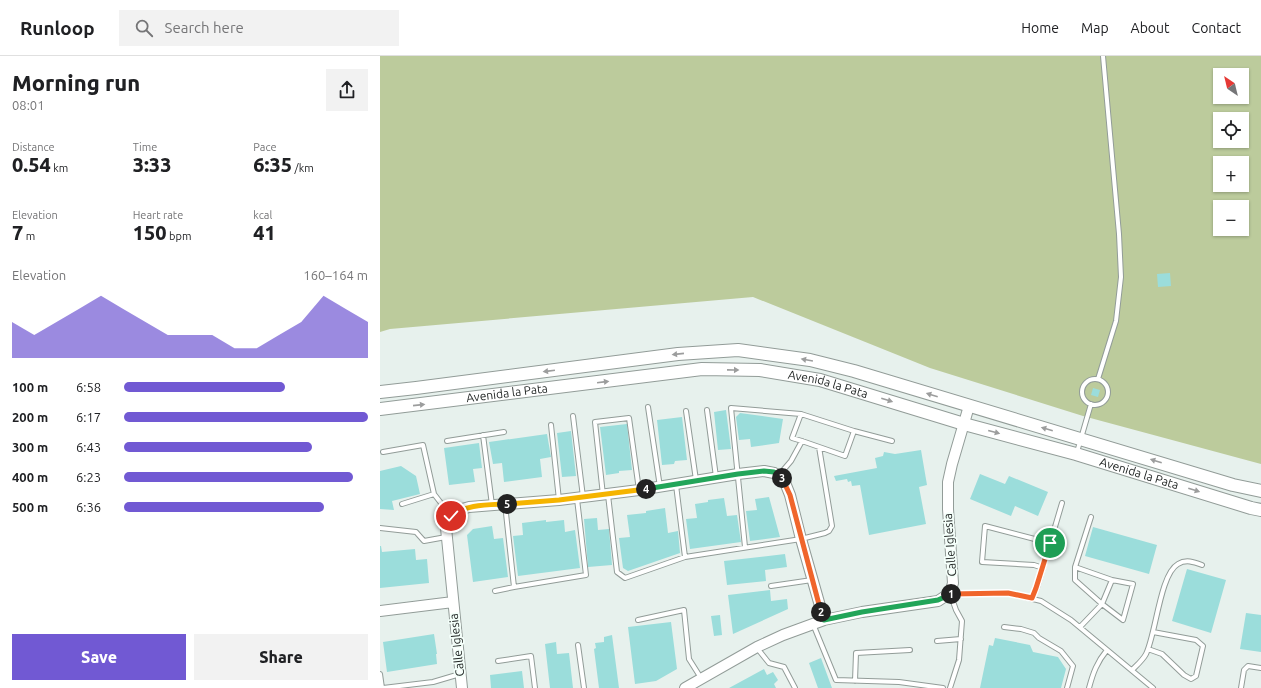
<!DOCTYPE html>
<meta charset="utf-8">
<style>
body{margin:0;font-family:Ubuntu,sans-serif;background:#f2f2f2;color:#202124;height:100vh;display:flex;flex-direction:column;font-size:15px;white-space:nowrap}
*{box-sizing:border-box;margin:0}
p{font-size:13px;color:#757577}
.icon{flex:none;width:22px;height:22px;fill:none;stroke:currentColor;stroke-width:2;stroke-linecap:round;stroke-linejoin:round}
.map{position:relative;flex:1;overflow:hidden}
.details{display:flex;flex-direction:column;background:#fff;width:380px}
.details>*{flex:none}
.needle{width:26px;rotate:325deg}
.tools{position:absolute;left:833px;top:12px;display:grid;gap:8px}
.tools a{display:grid;place-items:center;width:36px;height:36px;border-radius:0px;background:#fff;box-shadow:0 1px 3px #0004;font-size:20px}
.pin{position:absolute;display:grid;place-items:center;width:34px;height:34px;color:#fff;margin:-17px;border:2px solid #fff;border-radius:50%;box-shadow:0 1px 4px #0007}
.km{position:absolute;width:20px;height:20px;margin:-10px;border-radius:50%;background:#222;color:#fff;font-size:11px;line-height:20px;text-align:center}
.round{display:grid;place-items:center;flex:none;width:42px;height:42px;border-radius:0px;background:#f2f2f2}
.summary{display:flex;align-items:center;justify-content:space-between;height:68px;padding:0 12px}
h1{font-size:22px;font-weight:800;line-height:30px}
.figures{display:grid;grid-template-columns:repeat(3,1fr);gap:6px;height:68px;padding:4px 12px}
.figures div{display:grid;align-content:center}
.figures b{font-size:20px;font-weight:800}
.figures small{font-size:11px;font-weight:400}
.figures p{font-size:11px}
.chart{height:112px;padding:8px 12px}
.chart p{display:flex;justify-content:space-between}
.chart svg{width:100%;height:72px;margin-top:4px;fill:#7159d3;opacity:.7}
.cta{display:flex;gap:8px;margin-top:auto;padding:8px 12px}
.cta a{flex:1;height:46px;border-radius:0px;background:#7159d3;color:#fff;font-size:16px;font-weight:800;line-height:46px;text-align:center}
.cta a+a{background:#f2f2f2;color:#202124}
ul{padding:0 12px;list-style:none;font-size:13px}
li{display:grid;grid-template-columns:64px 48px 1fr;align-items:center;height:30px}
li i{height:10px;border-radius:5px;background:#7159d3}
header{display:flex;align-items:center;gap:24px;box-sizing:border-box;height:56px;padding:0 20px;background:#fff;border-bottom:1px solid #e0e0e0}
header strong{font-size:19px}
nav{display:flex;gap:22px;margin-inline-start:auto;font-size:14px}
.search{width:280px;height:36px;background:#f2f2f2;display:flex;align-items:center;gap:10px;box-sizing:border-box;padding:0 14px;border-radius:0px;color:#757577;font-size:15px}
main{display:flex;flex:1;min-height:0}
.map>svg:first-child{display:block}
</style>
<header>
<strong>Runloop</strong>
<div class="search"><svg class="icon" aria-label="search" viewBox="0 0 24 24"><circle cx="10" cy="10" r="6"/><path d="M15 15l6 6"/></svg>Search here</div>
<nav><a>Home</a><a>Map</a><a>About</a><a>Contact</a></nav>
</header>
<main>
<section class="details">
<div class="summary"><div><h1>Morning run</h1><p>08:01</p></div><a class="round"><svg class="icon" aria-label="share" viewBox="0 0 24 24"><path d="M12 15V3M7 8l5-5 5 5M5 13v7h14v-7"/></svg></a></div>
<div class="figures">
<div><p>Distance</p><b>0.54<small> km</small></b></div>
<div><p>Time</p><b>3:33</b></div>
<div><p>Pace</p><b>6:35<small> /km</small></b></div>
</div>
<div class="figures">
<div><p>Elevation</p><b>7<small> m</small></b></div>
<div><p>Heart rate</p><b>150<small> bpm</small></b></div>
<div><p>kcal</p><b>41</b></div>
</div>
<div class="chart"><p><span>Elevation</span>160–164 m</p>
<svg viewBox="0 0 160 44" preserveAspectRatio="none"><path d="M0 44V22L10 30L20 22L30 14L40 6L50 14L60 22L70 30L80 30L90 30L100 38L110 38L120 30L130 22L140 6L150 14L160 22V44z"/></svg>
</div>
<ul>
<li><b>100 m</b>6:58<i style="width:66%"></i></li>
<li><b>200 m</b>6:17<i style="width:100%"></i></li>
<li><b>300 m</b>6:43<i style="width:77%"></i></li>
<li><b>400 m</b>6:23<i style="width:94%"></i></li>
<li><b>500 m</b>6:36<i style="width:82%"></i></li>
</ul>
<div class="cta"><a>Save</a><a>Share</a></div>
</section>
<div class="map">
<svg width="881" height="632" viewBox="0 0 881 632">
<rect width="100%" height="100%" fill="#e7f1ed"/>
<path fill="#bccb9c" fill-rule="evenodd" d="M0,0h881v408l-178,-48 -153,-48 -177,-71 -363,32 -10,3zM840,19h22v22h-22zM840,63h22v22h-22zM840,107h22v22h-22zM840,151h22v22h-22z"/>
<path fill="#9bdddb" d="M790,217l1,13 -13,1 -1,-13z
M713,332l7,2 -2,7 -7,-2z
M346,354l5,39 -13,1 -4,-38z
M360,357l43,6 -4,24 -28,4 -1,-8 -11,1 -3,-23z
M302,361l5,43 -12,1 -1,3 -12,1 -5,-45z
M247,368l5,46 -13,1v2l-13,2 -6,-48z
M191,375l5,45 -14,1 -5,-44z
M167,378l4,23 -11,2 2,18 -38,5 -2,-19 -9,1 -4,-22z
M99,387l3,25 -9,1 2,13 -26,3 -5,-37z
M541,394l6,35 -8,2 7,37 -57,11 -9,-50 -8,1 -1,-5 -3,1 -1,-3 -11,2 -2,-5 43,-8 -2,-10 8,-2 1,-4 11,2z
M21,410l15,10 4,18 -28,7 2,9 -14,-1v-38z
M600,418l25,10 4,-8 39,16 -10,24 -23,-10 -4,10 -41,-17z
M389,441l11,40 -30,4 -4,-30 11,-1 -2,-11z
M344,442l3,18 10,-1 4,27 -51,7 -4,-30 11,-1 -2,-14 13,-2v-2z
M285,452l3,25 10,-2 2,22 -52,18 -5,-3 -4,-30 11,-1 -3,-22 19,-2v-2z
M217,462l1,12 11,-1 3,36 -24,2 -4,-48z
M166,464v2l18,-2 1,12 10,-2 5,38 -62,8 -5,-40 10,-1 -1,-12z
M112,470l2,13 9,-1 5,39 -35,5 -6,-47 6,-6z
M713,471l64,18 -8,29 -64,-18z
M0,490h1l1,6 33,-3 1,11 11,-1 2,24 -49,5z
M405,498l2,13 -22,3 1,11 -39,4 -3,-24z
M807,513l39,11 -15,53 -39,-12z
M390,534l1,11 16,-2 1,10 -55,25 -5,-39z
M866,557l15,2v37l-21,-3z
M340,559l2,20 -8,1 -3,-20z
M291,566l6,47 -21,12 -21,3 -7,-57z
M54,578l3,20h-1l1,10 -50,8 -4,-30z
M232,579l7,53h-20l-5,-39 2,-1 -1,-5 9,-1v-5z
M615,582l35,7 3,7 25,5 8,12 -5,19h-81l9,-43 4,1z
M176,586l1,12 12,-1 4,35h-23l-5,-44z
M441,602l11,30h-14l-9,-25z
M384,613l3,6 6,-3 5,8 -4,4 2,4h-47z
M142,615l2,17h-33l-1,-13z"/>
<g fill="none" stroke-linecap="round" stroke-linejoin="round">
<defs>
<path id="service" d="M718,323l18,-58 5,-44 -2,-43 -16,-178
M702 336a13 13 0 1 1 26 0a13 13 0 1 1-26 0Z
M268,351l12,80
M327,354l9,67
M306,355l10,69
M193,360l10,81
M171,369l8,75
M474,375l38,10
M103,379l9,70
M67,385l57,-9
M3,396l40,-7 11,49 17,22
M697,396l14,-48
M399,419l12,-14 11,-20 -10,-3 9,-24 53,17 -9,25 -43,-15
M223,439l-8,-73 34,-4 10,72
M228,439l9,77 8,6 60,-21 -9,-72
M22,448l32,-10
M125,448l9,83 72,-12 -9,-76
M0,472l36,4 8,9 22,-4
M365,491l-14,-139 70,6
M305,501l116,-18 24,-6 4,-2 3,-5 -13,-79
M695,511v13l27,24 21,16 10,-36 -21,-4
M663,512l-9,-3 -52,-3 3,-36 65,17
M391,530l41,-6
M115,535l19,-4
M652,542l5,-10 25,-85
M258,564l46,-10 5,49 12,19
M433,568l23,56 63,2 44,6
M624,571l17,2 13,4 5,5 22,13 12,15 -6,22
M700,571l22,-23 10,-24 -37,-13 16,-50
M557,585l24,-2
M198,589l6,43
M377,592l12,15 15,4 11,21
M768,593l14,5 22,21 7,4 5,-3 7,-30 -7,-6 -43,-8
M118,605l33,-5 4,32
M752,614c5,-5 11,-10 14,-16 10,-20 14,-80 32,-90 8,-5 16,-2 24,1
M0,618l2,14
M475,625l1,-28 54,-3
M3,632l50,-6 27,-8
M570,632l9,-28 3,-39 -6,-11 -6,-17h58l33,8 30,19 82,68
M709,632c4,-15 8,-26 18,-38
M861,632l3,-18 4,-4 13,2"/>
<path id="tertiary" d="M0,555l73,-9
M82,632l-16,-160c3,-13 11,-18 23,-21l90,-7 80,-10 99,-16 26,-3 10,2 10,7 6,15 11,44 23,81
M305,632l72,-41 26,-12 41,-15 38,-8 76,-11 12,-8 3,-10 -5,-74v-27l4,-18 17,-58"/>
<g id="secondary">
<path d="M0,336l36,-4 262,-34 60,-4 72,10 44,11 379,114 28,6"/>
<path id="s1" d="M0,353l322,-40 58,1 60,10 144,44 112,30 175,54 10,2"/>
</g>
</defs>
<use href="#service" stroke="#929c98" stroke-width="6"/>
<use href="#tertiary" stroke="#929c98" stroke-width="12"/>
<use href="#secondary" stroke="#929c98" stroke-width="14"/>
<use href="#service" stroke="#fff" stroke-width="4"/>
<use href="#tertiary" stroke="#fff" stroke-width="10"/>
<use href="#secondary" stroke="#fff" stroke-width="12"/>
</g>
<defs><path id="oneway-solid" d="M-6-.8H1V-3.2L6.5 0L1 3.2V.8H-6Z"/></defs>
<g fill="#9c9d9d">
<use href="#oneway-solid" transform="translate(298 298) rotate(174)"/>
<use href="#oneway-solid" transform="translate(427 304) rotate(-170)"/>
<use href="#oneway-solid" transform="translate(353 314) rotate(1)"/>
<use href="#oneway-solid" transform="translate(169 315) rotate(173)"/>
<use href="#oneway-solid" transform="translate(223 326) rotate(-7)"/>
<use href="#oneway-solid" transform="translate(552 339) rotate(-163)"/>
<use href="#oneway-solid" transform="translate(507 344) rotate(17)"/>
<use href="#oneway-solid" transform="translate(39 349) rotate(-6)"/>
<use href="#oneway-solid" transform="translate(667 373) rotate(-164)"/>
<use href="#oneway-solid" transform="translate(614 376) rotate(15)"/>
<use href="#oneway-solid" transform="translate(776 405) rotate(-163)"/>
<use href="#oneway-solid" transform="translate(814 434) rotate(17)"/>
</g>
<g fill="none" stroke-linecap="round" stroke-linejoin="round">
<defs>
<path id="split-1" d="M571,538l57,-1 24,5 4,-10 14,-45"/>
<path id="split-2" d="M441,556l3,8 38,-8 76,-12 13,-6"/>
<path id="split-3" d="M402,422l8,17 31,117"/>
<path id="split-4" d="M266,433l92,-15 26,-3 10,1 8,6"/>
<path id="split-5" d="M127,448l52,-4 87,-11"/>
<path id="split-6" d="M71,460c15,-12 37,-11 56,-12"/>
</defs>
<use href="#split-1" stroke="#fff" stroke-width="8"/>
<use href="#split-2" stroke="#fff" stroke-width="8"/>
<use href="#split-3" stroke="#fff" stroke-width="8"/>
<use href="#split-4" stroke="#fff" stroke-width="8"/>
<use href="#split-5" stroke="#fff" stroke-width="8"/>
<use href="#split-6" stroke="#fff" stroke-width="8"/>
<use href="#split-1" stroke="#f0652b" stroke-width="5"/>
<use href="#split-2" stroke="#22a559" stroke-width="5"/>
<use href="#split-3" stroke="#f0652b" stroke-width="5"/>
<use href="#split-4" stroke="#22a559" stroke-width="5"/>
<use href="#split-5" stroke="#f5b400" stroke-width="5"/>
<use href="#split-6" stroke="#f5b400" stroke-width="5"/>
</g>
<g text-anchor="middle" stroke-width="3.5" stroke-linejoin="round" paint-order="stroke">
<g font-size="12" fill="#222625" stroke="#f4fffa">
<text dy="4" stroke="none"><textPath href="#s1" startOffset="452">Avenida la Pata</textPath></text>
<text dy="4" stroke="none"><textPath href="#s1" startOffset="128">Avenida la Pata</textPath></text>
<text dy="4" stroke="none"><textPath href="#s1" startOffset="776">Avenida la Pata</textPath></text>
<text transform="translate(570 489) rotate(-94)" y="4">Calle Iglesia</text>
<text transform="translate(77 589) rotate(-96)" y="4">Calle Iglesia</text>
</g>
</g>
</svg>
<div class="tools">
<a><svg class="needle" viewBox="-14 -14 28 28"><path d="M0-13l5 13h-10z" fill="#e53935"/><path d="M0 13l5-13h-10z" fill="#757577"/></svg></a>
<a><svg class="icon" aria-label="locate" viewBox="0 0 24 24"><circle cx="12" cy="12" r="6"/><path d="M12 2v4M12 18v4M2 12h4M18 12h4"/></svg></a>
<a>+</a>
<a>−</a>
</div>
<div class="pin" style="left:670px;top:487px;background:#1e9e55"><svg class="icon" aria-label="arrive" viewBox="0 0 24 24"><path d="M6 21V4h12l-3 4 3 4H6"/></svg></div>
<div class="pin" style="left:71px;top:460px;background:#d93025"><svg class="icon" aria-label="check" viewBox="0 0 24 24"><path d="M5 12l5 5 9-10"/></svg></div>
<b class="km" style="left:571px;top:538px">1</b>
<b class="km" style="left:441px;top:556px">2</b>
<b class="km" style="left:402px;top:422px">3</b>
<b class="km" style="left:266px;top:433px">4</b>
<b class="km" style="left:127px;top:448px">5</b>
</div>
</main>
